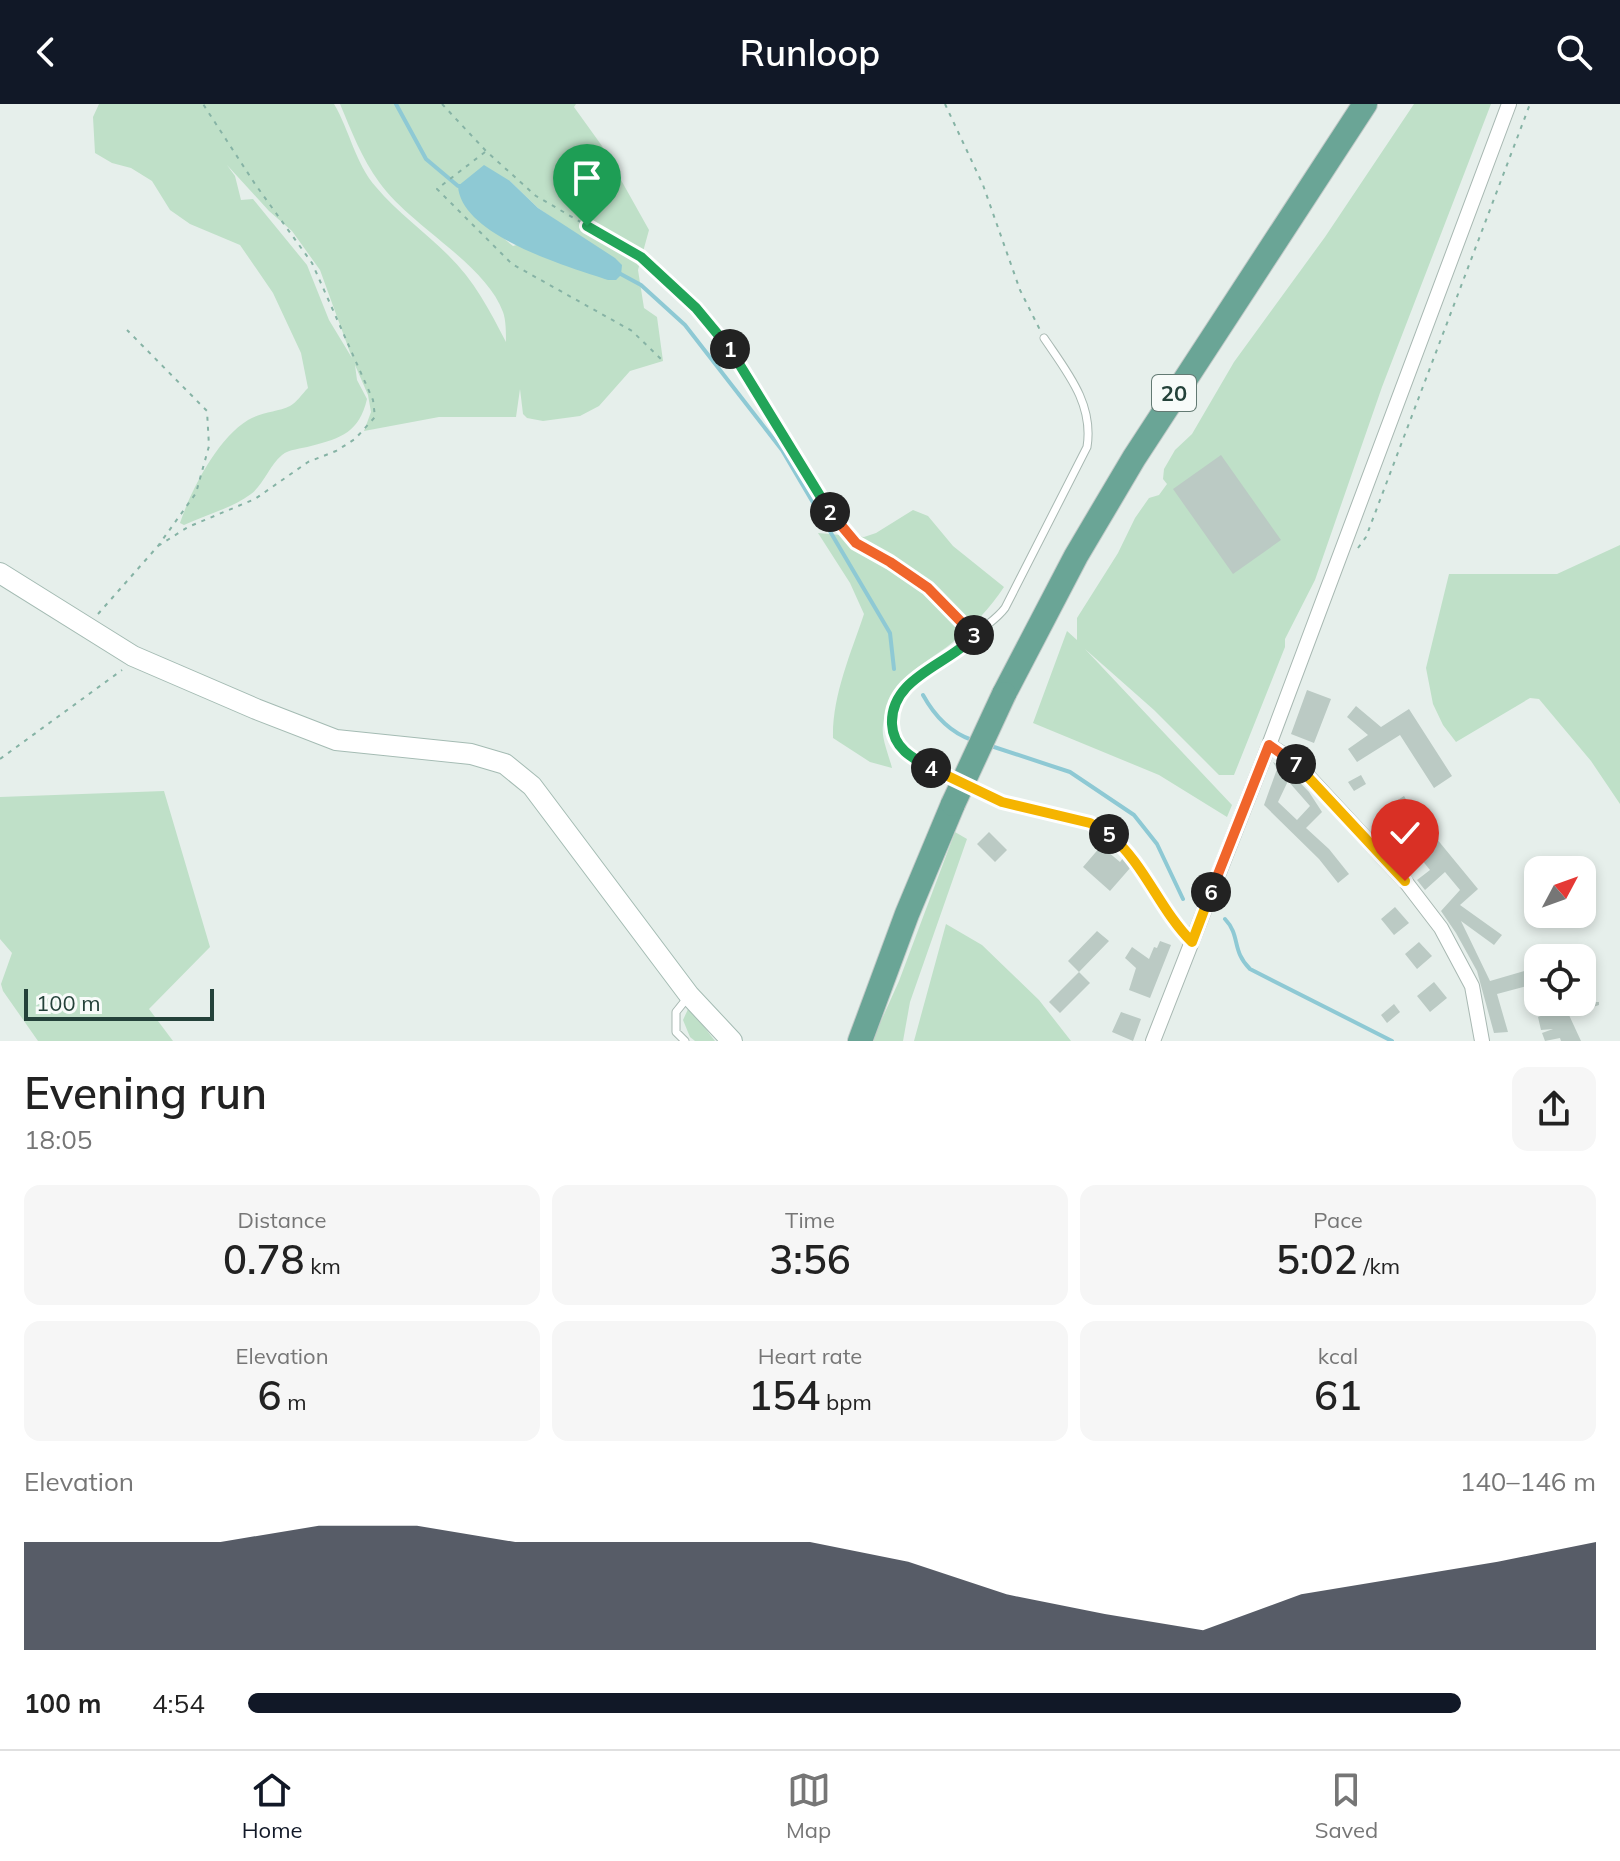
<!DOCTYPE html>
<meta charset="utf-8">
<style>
body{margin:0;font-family:Mulish,sans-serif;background:#f6f6f6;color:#222;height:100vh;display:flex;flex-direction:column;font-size:30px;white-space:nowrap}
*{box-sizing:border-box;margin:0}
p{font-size:26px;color:#767676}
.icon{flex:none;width:44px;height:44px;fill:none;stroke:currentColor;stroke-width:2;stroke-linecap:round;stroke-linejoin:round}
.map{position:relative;height:937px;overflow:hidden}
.drawer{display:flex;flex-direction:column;background:#fff;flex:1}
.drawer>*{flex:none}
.needle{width:52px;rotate:49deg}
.tools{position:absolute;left:1524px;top:752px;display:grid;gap:16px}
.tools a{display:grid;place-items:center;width:72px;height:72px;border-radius:16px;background:#fff;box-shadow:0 4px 12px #0003;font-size:40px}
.scale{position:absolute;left:24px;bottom:20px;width:190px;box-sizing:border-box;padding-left:8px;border:4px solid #24423a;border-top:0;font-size:22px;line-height:28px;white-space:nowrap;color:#24423a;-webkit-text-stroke:6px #f7fbf9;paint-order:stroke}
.pin{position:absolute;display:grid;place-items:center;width:68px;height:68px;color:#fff;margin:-82px -34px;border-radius:50% 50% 50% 0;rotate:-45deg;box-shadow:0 0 8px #0007}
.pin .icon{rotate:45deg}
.km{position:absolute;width:40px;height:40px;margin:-20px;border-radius:50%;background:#222;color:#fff;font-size:22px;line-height:40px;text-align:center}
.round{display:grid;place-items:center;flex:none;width:84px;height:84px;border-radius:16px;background:#f6f6f6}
.overview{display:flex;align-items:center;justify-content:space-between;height:136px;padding:0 24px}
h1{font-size:44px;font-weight:600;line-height:60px}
.metrics{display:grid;grid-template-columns:repeat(3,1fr);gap:12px;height:136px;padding:8px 24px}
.metrics div{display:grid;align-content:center;border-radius:16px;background:#f6f6f6;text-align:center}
.metrics b{font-size:40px;font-weight:600}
.metrics small{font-size:22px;font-weight:400}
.metrics p{font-size:22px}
.chart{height:224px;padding:16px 24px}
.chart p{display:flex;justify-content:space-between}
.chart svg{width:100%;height:144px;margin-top:8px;fill:#111827;opacity:.7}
ul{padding:0 24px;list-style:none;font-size:26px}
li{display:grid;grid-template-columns:128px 96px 1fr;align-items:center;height:60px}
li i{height:20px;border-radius:10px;background:#111827}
header{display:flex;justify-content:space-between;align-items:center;height:104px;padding:0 24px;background:#111827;color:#fff;font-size:36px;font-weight:600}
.tabs{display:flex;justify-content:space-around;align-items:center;height:112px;border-top:2px solid #e0e0e0;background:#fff;font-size:22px;color:#767676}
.tabs a{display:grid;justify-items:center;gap:4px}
.tabs .selected{color:#111827}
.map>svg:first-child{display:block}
</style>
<header><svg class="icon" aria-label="back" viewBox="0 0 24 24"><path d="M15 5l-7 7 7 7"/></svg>Runloop<svg class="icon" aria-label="search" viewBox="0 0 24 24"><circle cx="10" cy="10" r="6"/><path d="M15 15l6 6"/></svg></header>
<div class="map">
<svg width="1620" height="937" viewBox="0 0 1620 937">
<rect width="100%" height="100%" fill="#e6efeb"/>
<path fill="#bfe0c8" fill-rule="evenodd" d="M99,0h235c16,27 21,59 42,83 21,25 49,45 72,68 26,25 42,56 58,87 0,-9 0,-22 -3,-30 -18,-49 -93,-86 -124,-130 -17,-23 -28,-52 -39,-78h236l-2,3 28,39 47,84 -11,40 6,38 13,9 6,44 -33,10 -31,35 -19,10 -37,5 -16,-3 -4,-4 -3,-25 -4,28h-77l-75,14 7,-19 -3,-17 -13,-30 2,15 10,19c-8,33 -25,39 -56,47 -10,3 -22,3 -29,9 -13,11 -18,29 -31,39 -18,14 -46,21 -67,31l-4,-2c11,-33 37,-84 68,-103 13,-8 30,-8 42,-14 6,-3 12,-12 18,-18l-7,-35 -28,-60 -33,-48 -50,-21 -20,-14 -18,-29 -21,-13 -19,-5 -17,-10 -2,-36zM227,61l42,46 23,20 28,39 32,88 -23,-38 -22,-55 -54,-66 -12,1 -6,-24zM510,77l28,27 32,22 -57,16 -44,-36z
M1414,0h77l-109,283 -67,193 -30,59v8l-51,128h-15l-65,-65 -69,-61 147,156 -5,12 -68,-42 -126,-52 34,-92 10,9v-22l41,-65 17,-35 14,-20 10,-3 8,-11 -4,-5 1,-10 11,-19 17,-16 42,-72 91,-125z
M913,406l15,6 25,30 51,41c-14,21 -31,39 -51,55 -32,26 -64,34 -70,83 -2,13 6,30 9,43l-22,-6 -37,-24c-1,-42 18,-85 31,-124l-14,-31 -32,-50 46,4 12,-4z
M1620,441v259l-29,-43 -52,-62 -9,-1 -74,44 -13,-17 -10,-21 -7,-36 23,-94h108z
M164,687l46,156 -61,62 24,32h-135l-35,-50 -2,-7 11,-31 -12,-14v-142z
M955,728l12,7 -57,163 -7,39h-31l27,-60z
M946,820l36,21 57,55 32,41h-157z
M689,903l26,34h-20l-5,-4 -7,-17z"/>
<path fill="#8ec9d4" d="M484,61l26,16 28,27 77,50 7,7 -1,10 -5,5h-8c-39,-13 -147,-44 -150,-94z"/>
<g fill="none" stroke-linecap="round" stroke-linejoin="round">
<path stroke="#8ec9d4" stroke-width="4" d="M396,0l30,55 32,27h3
M617,168l24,13 44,40 97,125 108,183 4,36
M923,591c11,20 26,37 49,45
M988,641l82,27 64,43 23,29 26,55
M1225,815c16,17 6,31 25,50l142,72"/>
</g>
<path fill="#bbcac4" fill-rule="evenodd" d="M1221,351l60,85 -48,34 -60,-85z
M1307,586l24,9 -17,44 -23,-9z
M1356,602l25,21 28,-18 43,67 -18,12 -34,-53 -43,27 -9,-13 20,-14 -21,-18z
M1273,658l15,8 21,22 13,20 -16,16 23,21 20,25 -11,9 -19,-24 -55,-54 13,-36zM1288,677l22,25 -13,14 -19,-18z
M1361,671l5,9 -12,7 -6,-9z
M1404,692l9,15 -16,11 -10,-15z
M1427,723l51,62 -18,16 42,30 -8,10 -33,-24 29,60 48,-14v16l-41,11 11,38 -14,1 -17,-62 -21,-38 -15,-22 19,-21 -15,-18 -20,18 -8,-10 13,-10 -22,-27z
M989,728l18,18 -12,12 -18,-18z
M1101,742l19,16 3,-4 8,9 -21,24 -27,-24z
M1395,803l14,16 -15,12 -13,-16z
M1097,827l12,10 -30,31 -11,-11z
M1160,837l11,4 -21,53 -21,-8 7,-22 -11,-10 7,-11 17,12 5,-12 3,1z
M1419,838l13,14 -15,13 -12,-15z
M1079,868l11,11 -30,30 -11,-11z
M1434,878l13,16 -17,14 -13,-16z
M1541,898h58v3l-30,10 12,26h-20l-1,-3 -15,3 -3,-8 11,-4 -12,1 -3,-13 7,-3z
M1394,900l6,8 -13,11 -6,-8z
M1121,908l20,7 -8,22 -21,-9z"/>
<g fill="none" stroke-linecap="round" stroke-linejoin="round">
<defs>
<path id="lane" d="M1044,234c23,34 50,66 43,109l-82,161c-26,35 -164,94 -96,148 32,20 70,40 106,50 28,8 66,7 90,25 39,28 53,77 87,111
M685,937l-9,-9v-20l12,-15"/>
<path id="street" d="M1269,641l26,17 110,119 36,47 31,58 10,55
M1153,937l116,-296 240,-641"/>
<path id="secondary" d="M0,469l133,83 123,53 80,31 135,14 34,10 27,22 157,209 43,46"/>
<path id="primary" d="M1004,590l72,-138 58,-98 231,-354
M860,937l47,-127 46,-110"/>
</defs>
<use href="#lane" stroke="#a8b8b2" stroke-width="9"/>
<use href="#street" stroke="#a8b8b2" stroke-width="16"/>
<use href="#secondary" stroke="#a4bbb3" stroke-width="22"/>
<use href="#primary" stroke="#c2cac8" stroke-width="26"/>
<path stroke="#86b3a5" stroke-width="2" stroke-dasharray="4 6" stroke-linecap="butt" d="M442,0l44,47 50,45 105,61 55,51 32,39 91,148 26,35 11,13 34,19 38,26 38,39
M945,0l38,81 37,105 20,40
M485,48l-48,37 75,75 120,67 31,30
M158,442l30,-19 67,-28 53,-37 28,-11 19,-12 20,-22 -2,-17 -61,-137 -57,-79 -52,-80
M1358,444l8,-11 164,-433
M98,510l60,-68 38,-53 13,-47 -2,-35 -80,-81
M0,655l122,-89"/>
<use href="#lane" stroke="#fff" stroke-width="7"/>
<use href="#street" stroke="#fff" stroke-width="14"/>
<use href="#secondary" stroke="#fff" stroke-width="20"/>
<use href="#primary" stroke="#6aa596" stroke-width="24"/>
<defs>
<path id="primary-bridge" d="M953,700l51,-110"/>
</defs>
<use href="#primary-bridge" stroke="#c2cac8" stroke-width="26" stroke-linecap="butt"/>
<use href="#primary-bridge" stroke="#6aa596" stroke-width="24"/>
</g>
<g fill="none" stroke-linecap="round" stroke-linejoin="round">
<defs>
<path id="split-1" d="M587,122l54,31 55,51 34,41"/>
<path id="split-2" d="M730,245l100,163"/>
<path id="split-3" d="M830,408l26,31 34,19 38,26 46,47"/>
<path id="split-4" d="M931,664c-19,-10 -38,-20 -39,-44 -2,-48 60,-60 82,-89"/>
<path id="split-5" d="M931,664l71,34 88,21 19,11"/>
<path id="split-6" d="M1109,730c36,30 50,75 83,108l19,-50"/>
<path id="split-7" d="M1211,788l58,-147 27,19"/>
<path id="split-8" d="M1296,660l109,117"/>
</defs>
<use href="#split-1" stroke="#fff" stroke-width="16"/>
<use href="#split-2" stroke="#fff" stroke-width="16"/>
<use href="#split-3" stroke="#fff" stroke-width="16"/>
<use href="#split-4" stroke="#fff" stroke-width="16"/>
<use href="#split-5" stroke="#fff" stroke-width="16"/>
<use href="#split-6" stroke="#fff" stroke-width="16"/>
<use href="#split-7" stroke="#fff" stroke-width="16"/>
<use href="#split-8" stroke="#fff" stroke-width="16"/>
<use href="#split-1" stroke="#22a559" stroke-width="10"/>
<use href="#split-2" stroke="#22a559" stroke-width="10"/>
<use href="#split-3" stroke="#f0652b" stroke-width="10"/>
<use href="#split-4" stroke="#22a559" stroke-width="10"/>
<use href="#split-5" stroke="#f5b400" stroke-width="10"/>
<use href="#split-6" stroke="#f5b400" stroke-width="10"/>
<use href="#split-7" stroke="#f0652b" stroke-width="10"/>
<use href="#split-8" stroke="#f5b400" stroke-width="10"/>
</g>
<g text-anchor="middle" stroke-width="7" stroke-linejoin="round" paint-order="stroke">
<rect fill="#f7fbf9" stroke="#637a73" stroke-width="2" x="1152" y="271" width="44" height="36" rx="6"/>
<g font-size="22" font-weight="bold" fill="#24423a">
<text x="1174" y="297">20</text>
</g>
</g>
</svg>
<div class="tools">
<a><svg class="needle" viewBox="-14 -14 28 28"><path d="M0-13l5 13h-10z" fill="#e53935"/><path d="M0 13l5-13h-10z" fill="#767676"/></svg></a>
<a><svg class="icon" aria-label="locate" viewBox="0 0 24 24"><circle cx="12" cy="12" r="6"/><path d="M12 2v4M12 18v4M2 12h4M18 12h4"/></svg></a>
</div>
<div class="scale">100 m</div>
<div class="pin" style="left:587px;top:122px;background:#1e9e55"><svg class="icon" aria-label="arrive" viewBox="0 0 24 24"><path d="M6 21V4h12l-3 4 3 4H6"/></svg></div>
<div class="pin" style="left:1405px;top:777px;background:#d93025"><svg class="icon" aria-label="check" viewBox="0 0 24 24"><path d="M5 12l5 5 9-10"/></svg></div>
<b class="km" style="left:730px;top:245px">1</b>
<b class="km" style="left:830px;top:408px">2</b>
<b class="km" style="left:974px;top:531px">3</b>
<b class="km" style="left:931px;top:664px">4</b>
<b class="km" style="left:1109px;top:730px">5</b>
<b class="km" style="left:1211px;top:788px">6</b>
<b class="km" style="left:1296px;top:660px">7</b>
</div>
<section class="drawer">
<div class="overview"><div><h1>Evening run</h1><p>18:05</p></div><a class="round"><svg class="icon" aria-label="share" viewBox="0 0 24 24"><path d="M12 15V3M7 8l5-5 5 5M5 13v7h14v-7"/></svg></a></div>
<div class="metrics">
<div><p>Distance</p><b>0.78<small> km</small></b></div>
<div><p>Time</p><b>3:56</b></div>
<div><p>Pace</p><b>5:02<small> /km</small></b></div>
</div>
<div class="metrics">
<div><p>Elevation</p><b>6<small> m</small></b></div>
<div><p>Heart rate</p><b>154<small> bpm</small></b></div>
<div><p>kcal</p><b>61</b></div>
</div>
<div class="chart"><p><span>Elevation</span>140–146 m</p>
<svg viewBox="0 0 160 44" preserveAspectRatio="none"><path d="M0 44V11L10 11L20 11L30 6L40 6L50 11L60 11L70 11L80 11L90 17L100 27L110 33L120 38L130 27L140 22L150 17L160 11V44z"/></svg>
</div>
<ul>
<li><b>100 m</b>4:54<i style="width:90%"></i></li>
</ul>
</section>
<nav class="tabs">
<a class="selected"><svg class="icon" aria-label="home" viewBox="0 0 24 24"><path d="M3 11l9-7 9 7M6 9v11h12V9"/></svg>Home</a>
<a><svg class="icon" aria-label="map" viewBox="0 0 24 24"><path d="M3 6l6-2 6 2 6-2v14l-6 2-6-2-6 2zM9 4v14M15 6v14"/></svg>Map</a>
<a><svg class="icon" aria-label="saved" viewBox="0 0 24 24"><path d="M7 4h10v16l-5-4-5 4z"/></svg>Saved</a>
</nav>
